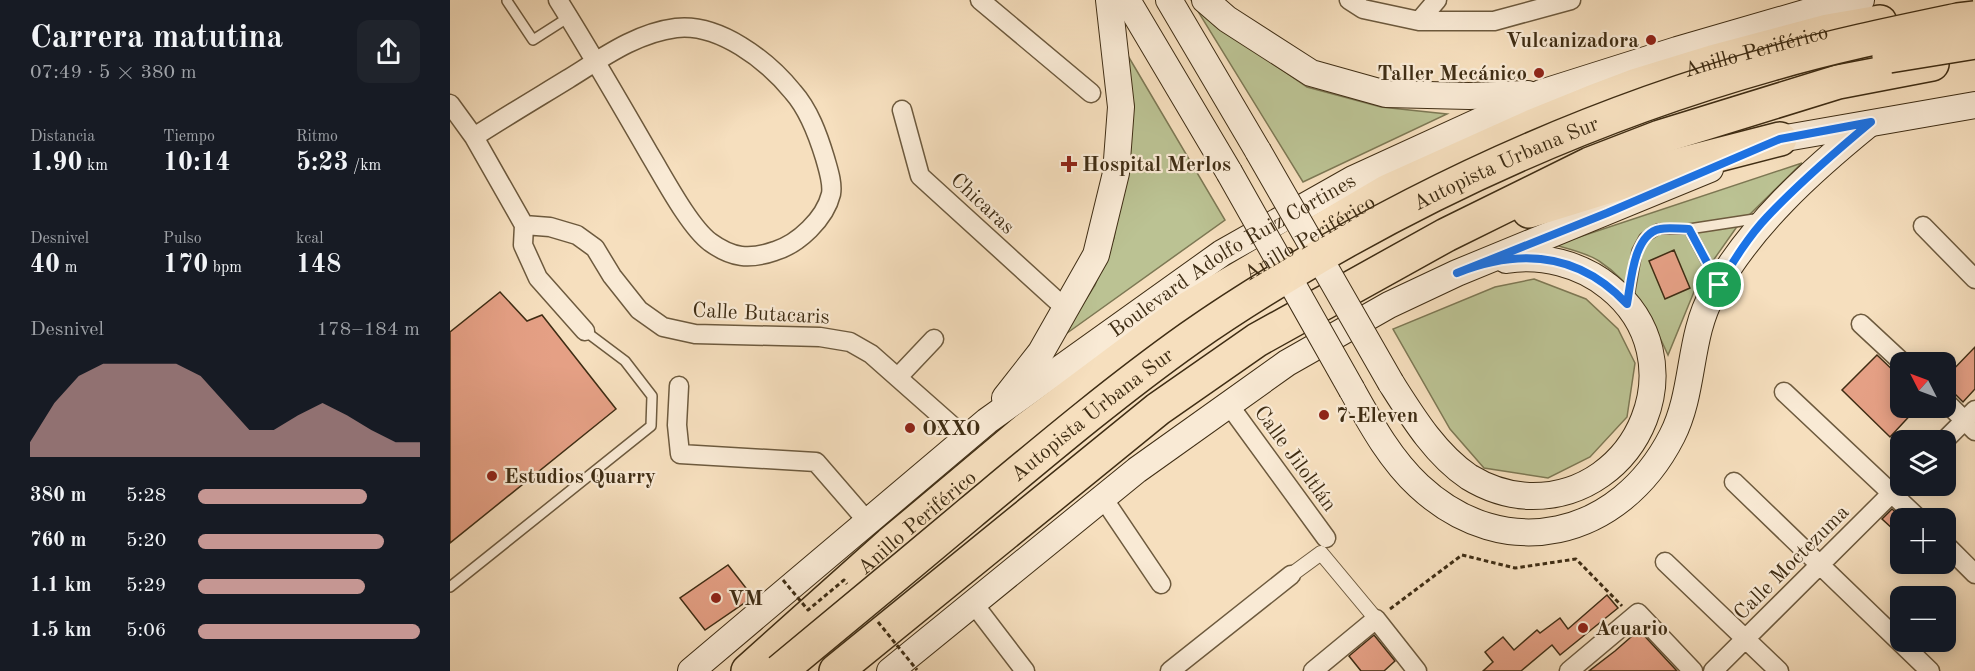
<!DOCTYPE html>
<html lang="es">
<meta charset="utf-8">
<style>
body{margin:0;font-family:"Old Standard TT",serif;background:#20242c;color:#f1f3f6;height:100vh;display:flex;flex-direction:column;font-size:22px;white-space:nowrap}
*{box-sizing:border-box;margin:0}
p{font-size:20px;color:#9ea1a6}
.icon{flex:none;width:33px;height:33px;fill:none;stroke:currentColor;stroke-width:2;stroke-linecap:round;stroke-linejoin:round}
.map{position:relative;flex:1;overflow:hidden}
.details{display:flex;flex-direction:column;background:#171b24;width:450px}
.details>*{flex:none}
.needle{width:39px;rotate:312deg}
.buttons{position:absolute;left:1440px;top:352px;display:grid;gap:12px}
.buttons a{display:grid;place-items:center;width:66px;height:66px;border-radius:12px;background:#171b24;box-shadow:0 3px 15px #0003;font-size:30px}
.pin{position:absolute;display:grid;place-items:center;width:51px;height:51px;color:#fff;margin:-26px;border:3px solid #fff;border-radius:50%;box-shadow:0 2px 6px #0007}
.round{display:grid;place-items:center;flex:none;width:63px;height:63px;border-radius:12px;background:#20242c}
.head{display:flex;align-items:center;justify-content:space-between;height:102px;padding:0 30px}
h1{font-size:33px;font-weight:700;line-height:45px}
.stats{display:grid;grid-template-columns:repeat(3,1fr);gap:9px;height:102px;padding:6px 30px}
.stats div{display:grid;align-content:center}
.stats b{font-size:26px;font-weight:700}
.stats small{font-size:16px;font-weight:400}
.stats p{font-size:16px}
.chart{height:168px;padding:12px 30px}
.chart p{display:flex;justify-content:space-between}
.chart svg{width:100%;height:108px;margin-top:6px;fill:#c59692;opacity:.7}
ul{padding:0 30px;list-style:none;font-size:20px}
li{display:grid;grid-template-columns:96px 72px 1fr;align-items:center;height:45px}
li i{height:15px;border-radius:8px;background:#c59692}
main{display:flex;flex:1;min-height:0}
.map>svg:first-child{display:block}
</style>
<main>
<section class="details">
<div class="head"><div><h1>Carrera matutina</h1><p>07:49 · 5 × 380 m</p></div><a class="round"><svg class="icon" aria-label="share" viewBox="0 0 24 24"><path d="M12 15V3M7 8l5-5 5 5M5 13v7h14v-7"/></svg></a></div>
<div class="stats">
<div><p>Distancia</p><b>1.90<small> km</small></b></div>
<div><p>Tiempo</p><b>10:14</b></div>
<div><p>Ritmo</p><b>5:23<small> /km</small></b></div>
</div>
<div class="stats">
<div><p>Desnivel</p><b>40<small> m</small></b></div>
<div><p>Pulso</p><b>170<small> bpm</small></b></div>
<div><p>kcal</p><b>148</b></div>
</div>
<div class="chart"><p><span>Desnivel</span>178–184 m</p>
<svg viewBox="0 0 160 44" preserveAspectRatio="none"><path d="M0 44V38L10 22L20 11L30 6L40 6L50 6L60 6L70 11L80 22L90 33L100 33L110 27L120 22L130 27L140 33L150 38L160 38V44z"/></svg>
</div>
<ul>
<li><b>380 m</b>5:28<i style="width:76%"></i></li>
<li><b>760 m</b>5:20<i style="width:84%"></i></li>
<li><b>1.1 km</b>5:29<i style="width:75%"></i></li>
<li><b>1.5 km</b>5:06<i style="width:100%"></i></li>
</ul>
</section>
<div class="map">
<svg width="1525" height="671" viewBox="0 0 1525 671">
<rect width="100%" height="100%" fill="#f6dfbe"/>
<filter id="stains"><feTurbulence type="fractalNoise" baseFrequency=".00333" numOctaves="4"/><feColorMatrix values="0 0 0 0 .2 0 0 0 0 .09 0 0 0 0 .02 0 0 0 .5 -.17"/></filter>
<radialGradient id="worn" r=".72"><stop offset=".6" stop-color="#630" stop-opacity="0"/><stop offset="1" stop-color="#630" stop-opacity=".3"/></radialGradient>
<path fill="#bbc293" stroke="#7d7854" stroke-width="1.5" d="M741,0h5l63,54 48,33 74,20 66,7 -144,68z
M671,44l104,176 -162,116 32,-51 19,-47 20,-133z
M1352,163l-66,65 -38,54 -30,73c-16,-36 -34,-71 -69,-94 -12,-8 -30,-12 -44,-16z
M1084,279l52,20 32,30 17,34 -8,54 -37,40 -42,21 -64,-10 -34,-39 -57,-100 102,-42z"/>
<path fill="#e5a085" stroke="#3f2d14" stroke-width="1.5" d="M1224,250l16,38 -25,11 -16,-38z
M50,292l27,29 15,-6 74,94 -166,134v-211z
M1525,347v42l-12,13 -17,-17v-8z
M1427,355l23,22v31h17l-27,29 -48,-47z
M1442,509l11,10h-3v7l-5,5 -13,-12z
M278,565l25,32 -48,33 -25,-32z
M1157,595l11,13 -58,47 -8,-10 -31,26h-38l10,-9 -8,-10 18,-15 11,13 23,-20 3,3 20,-15 8,11z
M1189,630l38,41h-88l26,-20z
M924,635l21,26 -11,10h-23l-12,-15z"/>
<g fill="none" stroke-linecap="round" stroke-linejoin="round">
<defs>
<path id="service" d="M57,1l26,39 36,-23
M1239,229l27,51
M1178,302l9,-51 7,-13 14,-9h31l72,-11
M0,587l201,-161 1,-30 -27,-35 -40,-30"/>
<path id="pedestrian" d="M841,575l30,-22 55,66"/>
<path id="minor" d="M530,0l111,93
M899,0l14,9 56,12h75l77,-21
M969,21l18,-21
M0,104l24,33 50,88
M452,110l18,66 146,133
M24,137c31,-20 63,-39 94,-58 34,-21 68,-46 108,-51 43,-5 91,32 117,64 16,18 25,43 32,66 3,11 8,25 6,36 -6,25 -33,50 -56,57 -26,9 -43,7 -65,-9 -21,-16 -46,-64 -60,-87 -30,-52 -60,-104 -92,-155
M74,225l26,2 27,8 18,13 17,28 27,34 24,17 32,7 125,3 30,5 21,12 95,84
M74,225l-1,20 15,33 47,53
M1473,226l52,53
M1411,324l42,39
M448,377l36,-38
M229,386l-2,39 3,29 136,8 52,60
M1334,392l135,127
M1496,402l29,29
M779,405l97,133
M1494,441l31,-31
M1284,482l196,189
M653,498l58,86
M1496,545l29,29
M1215,562l114,109
M523,603l52,68
M720,671l121,-96
M863,671l63,-52 41,52
M1119,671l69,-58 55,58
M1263,671l187,-186"/>
<g id="secondary">
<path d="M677,0l102,172"/>
<path d="M719,0l89,151"/>
<path d="M755,0l22,19 84,54 75,21 83,2 59,-2"/>
<path d="M1313,146l17,-7 195,-34"/>
<path d="M941,383c21,33 44,71 78,94 18,11 39,18 60,19 111,3 169,-138 80,-209 -28,-23 -68,-33 -103,-27"/>
<path d="M902,390c19,34 38,69 67,96 86,80 201,52 253,-50 23,-45 16,-99 41,-143 38,-68 97,-121 156,-169"/>
<path d="M555,398l36,-46 55,-97 20,-82 5,-66 -12,-107"/>
<path id="s1" d="M241,671l296,-250 235,-168 131,-74 188,-86 136,-43 138,-40 46,-10"/>
<path d="M440,671l247,-201 150,-107 102,-58 68,-32 253,-104"/>
</g>
<g id="motorway">
<path d="M1079,211l146,-45 105,-27"/>
<path id="s2" d="M298,671l142,-127 137,-115 162,-121 199,-117 147,-66 57,-23 45,-17 75,-23 116,-31 52,-9"/>
<path d="M386,671l322,-262 99,-69 189,-105 144,-71 70,-27 178,-55 94,-18"/>
</g>
</defs>
<use href="#service" stroke="#6d5a3e" stroke-width="12"/>
<use href="#pedestrian" stroke="#6d5a3e" stroke-width="16"/>
<use href="#minor" stroke="#6d5a3e" stroke-width="21"/>
<use href="#secondary" stroke="#3f2d14" stroke-width="28"/>
<use href="#motorway" stroke="#3f2d14" stroke-width="36"/>
<path stroke="#3f2d14" stroke-width="3" stroke-dasharray="4.5 3" stroke-linecap="butt" d="M940,609l72,-54 53,13 61,-9 46,47"/>
<use href="#service" stroke="#f9ead5" stroke-width="9"/>
<use href="#pedestrian" stroke="#f9ead5" stroke-width="14"/>
<use href="#minor" stroke="#f9ead5" stroke-width="18"/>
<use href="#secondary" stroke="#f9ead5" stroke-width="26"/>
<use href="#motorway" stroke="#f6dfbe" stroke-width="33"/>
<defs>
<path id="secondary-bridge" d="M808,151l133,232
M779,172l123,218"/>
<g id="motorway-bridge">
<path d="M1439,56l86,-14"/>
<path id="s3" d="M330,671c64,-53 127,-105 190,-158 72,-60 144,-121 220,-175 34,-24 69,-46 104,-67 149,-89 310,-160 477,-207 62,-18 125,-31 187,-44l17,-2"/>
</g>
</defs>
<use href="#secondary-bridge" stroke="#3f2d14" stroke-width="28" stroke-linecap="butt"/>
<use href="#motorway-bridge" stroke="#3f2d14" stroke-width="36" stroke-linecap="butt"/>
<path stroke="#3f2d14" stroke-width="3" stroke-dasharray="4.5 3" stroke-linecap="butt" d="M333,580l25,30 36,-30 3,4
M428,622l39,48"/>
<use href="#secondary-bridge" stroke="#f9ead5" stroke-width="26"/>
<use href="#motorway-bridge" stroke="#f6dfbe" stroke-width="33"/>
</g>
<g fill="none" stroke-linecap="round" stroke-linejoin="round">
<defs>
<path id="route" d="M1421,122c-36,30 -72,61 -104,95 -19,20 -34,45 -48,68l-30,-56c-9,0 -20,-2 -29,0 -27,5 -29,54 -33,75 -48,-51 -107,-56 -170,-31l150,-60 173,-74z"/>
</defs>
<use href="#route" stroke="#fff" stroke-width="12"/>
<use href="#route" stroke="#1a73e8" stroke-width="8"/>
</g>
<g fill="#8f2418" stroke="#f9ead5" stroke-width="2">
<circle cx="1201" cy="40" r="6"/>
<circle cx="1089" cy="73" r="6"/>
<path d="M616 155h6v6h6v6h-6v6h-6v-6h-6v-6h6z"/>
<circle cx="874" cy="415" r="6"/>
<circle cx="460" cy="428" r="6"/>
<circle cx="42" cy="476" r="6"/>
<circle cx="266" cy="598" r="6"/>
<circle cx="1133" cy="628" r="6"/>
</g>
<g text-anchor="middle" stroke-width="4.5" stroke-linejoin="round" paint-order="stroke">
<g font-size="21" font-weight="bold" fill="#3f2d14" stroke="#f9ead5" text-anchor="start">
<text x="1189" y="47" text-anchor="end">Vulcanizadora</text>
<text x="1077" y="80" text-anchor="end">Taller Mecánico</text>
<text x="632" y="171">Hospital Merlos</text>
<text x="886" y="422">7-Eleven</text>
<text x="472" y="435">OXXO</text>
<text x="54" y="483">Estudios Quarry</text>
<text x="278" y="605">VM</text>
<text x="1145" y="635">Acuario</text>
</g>
<g font-size="21" fill="#3f2d14" stroke="#f9ead5">
<text dy="7" stroke="none"><textPath href="#s2" startOffset="1197">Anillo Periférico</textPath></text>
<text dy="7" stroke="none"><textPath href="#s3" startOffset="890">Autopista Urbana Sur</textPath></text>
<text transform="translate(533 203) rotate(43)" y="7">Chicaras</text>
<text dy="7" stroke="none"><textPath href="#s2" startOffset="711">Anillo Periférico</textPath></text>
<text dy="7" stroke="none"><textPath href="#s1" startOffset="684">Boulevard Adolfo Ruiz Cortines</textPath></text>
<text transform="translate(311 313) rotate(3)" y="7">Calle Butacaris</text>
<text dy="7" stroke="none"><textPath href="#s3" startOffset="404">Autopista Urbana Sur</textPath></text>
<text transform="translate(846 458) rotate(54)" y="7">Calle Jiloltlán</text>
<text dy="7" stroke="none"><textPath href="#s2" startOffset="225">Anillo Periférico</textPath></text>
<text transform="translate(1341 562) rotate(-45)" y="7">Calle Moctezuma</text>
</g>
</g>
<rect width="100%" height="100%" filter="url(#stains)"/>
<rect width="100%" height="100%" fill="url(#worn)"/>
</svg>
<div class="buttons">
<a><svg class="needle" viewBox="-14 -14 28 28"><path d="M0-13l5 13h-10z" fill="#e53935"/><path d="M0 13l5-13h-10z" fill="#9ea1a6"/></svg></a>
<a><svg class="icon" aria-label="layers" viewBox="0 0 24 24"><path d="M12 4l9 5-9 5-9-5zM3 14l9 5 9-5"/></svg></a>
<a>+</a>
<a>−</a>
</div>
<div class="pin" style="left:1269px;top:285px;background:#1e9e55"><svg class="icon" aria-label="arrive" viewBox="0 0 24 24"><path d="M6 21V4h12l-3 4 3 4H6"/></svg></div>
</div>
</main>
